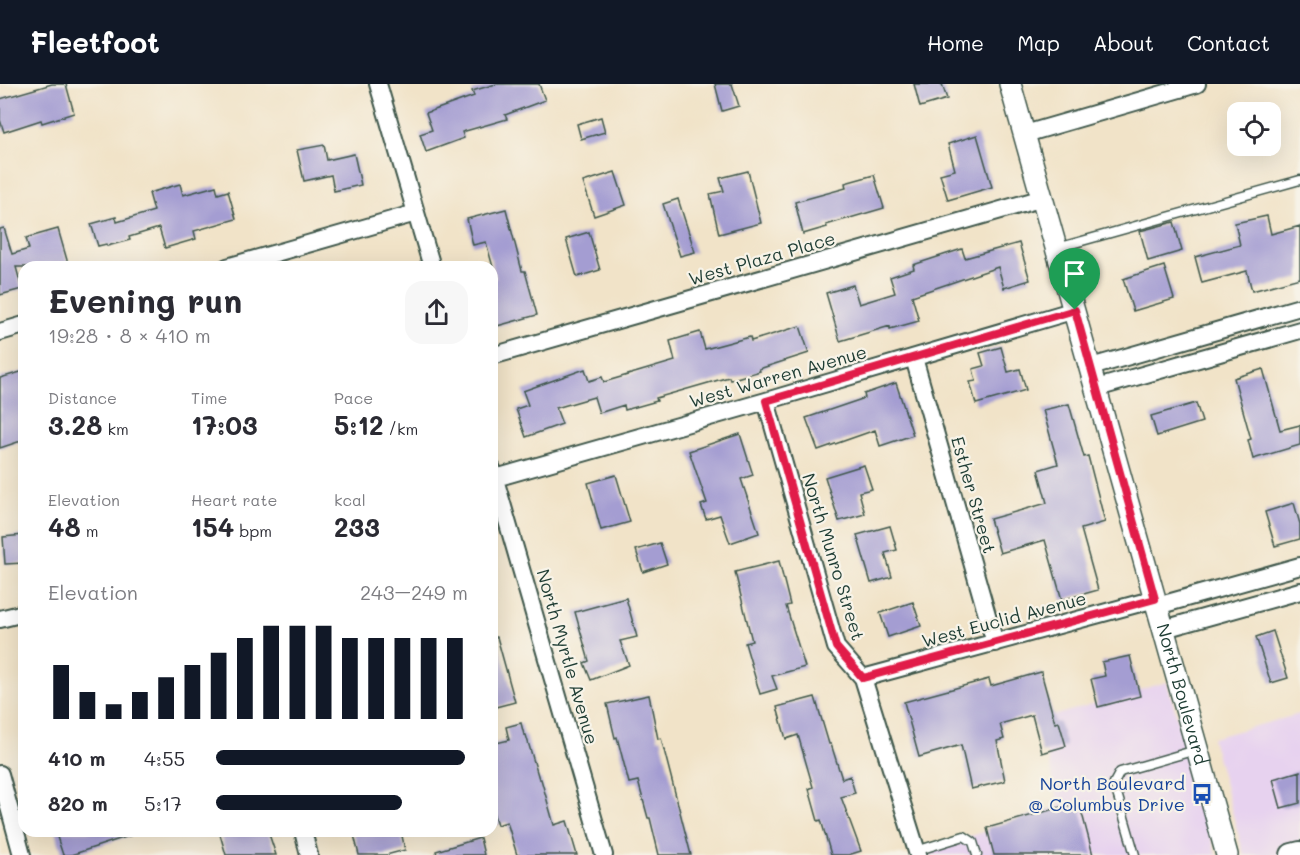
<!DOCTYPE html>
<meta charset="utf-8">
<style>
body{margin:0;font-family:Mali,sans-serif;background:#f7f7f7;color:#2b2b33;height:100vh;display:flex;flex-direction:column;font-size:22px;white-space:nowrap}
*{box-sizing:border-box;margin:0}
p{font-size:20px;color:#7c7c81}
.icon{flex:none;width:33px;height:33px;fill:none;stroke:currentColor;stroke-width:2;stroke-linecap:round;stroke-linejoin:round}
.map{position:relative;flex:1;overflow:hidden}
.panel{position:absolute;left:18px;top:177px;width:480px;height:576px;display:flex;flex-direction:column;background:#fff;border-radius:18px;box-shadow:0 6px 24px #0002}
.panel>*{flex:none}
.tools{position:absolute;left:1227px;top:18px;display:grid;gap:12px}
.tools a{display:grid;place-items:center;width:54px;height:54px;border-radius:12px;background:#fff;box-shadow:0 6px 24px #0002;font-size:30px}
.pin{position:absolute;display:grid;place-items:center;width:51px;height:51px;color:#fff;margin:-62px -26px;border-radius:50% 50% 50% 0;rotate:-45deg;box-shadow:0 0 6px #0007}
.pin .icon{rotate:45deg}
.round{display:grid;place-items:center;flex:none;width:63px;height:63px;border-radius:18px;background:#f7f7f7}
.overview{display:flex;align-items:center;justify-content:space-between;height:102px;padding:0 30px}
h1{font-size:33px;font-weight:700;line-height:45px}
.metrics{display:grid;grid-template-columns:repeat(3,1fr);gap:9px;height:102px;padding:6px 30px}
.metrics div{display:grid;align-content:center}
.metrics b{font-size:26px;font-weight:700}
.metrics small{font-size:16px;font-weight:400}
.metrics p{font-size:16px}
.chart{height:168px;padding:12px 30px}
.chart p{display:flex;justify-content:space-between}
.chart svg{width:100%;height:108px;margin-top:6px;stroke:#111827;stroke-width:6}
ul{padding:0 30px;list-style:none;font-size:20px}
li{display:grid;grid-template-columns:96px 72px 1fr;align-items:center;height:45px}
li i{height:15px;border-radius:8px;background:#111827}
header{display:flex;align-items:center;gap:36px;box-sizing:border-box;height:84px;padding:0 30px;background:#111827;color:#fff}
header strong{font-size:28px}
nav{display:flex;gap:33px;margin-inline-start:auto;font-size:21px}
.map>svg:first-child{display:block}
</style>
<header>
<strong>Fleetfoot</strong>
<nav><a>Home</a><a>Map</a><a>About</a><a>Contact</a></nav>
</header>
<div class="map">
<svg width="1300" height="771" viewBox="0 0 1300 771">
<rect width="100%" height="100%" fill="#f7f3e8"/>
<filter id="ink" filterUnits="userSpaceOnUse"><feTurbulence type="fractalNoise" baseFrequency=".0167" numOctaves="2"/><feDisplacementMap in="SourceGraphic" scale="12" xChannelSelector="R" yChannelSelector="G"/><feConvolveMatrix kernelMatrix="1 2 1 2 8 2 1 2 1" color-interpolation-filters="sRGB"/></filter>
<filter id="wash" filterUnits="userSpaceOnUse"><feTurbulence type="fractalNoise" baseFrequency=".008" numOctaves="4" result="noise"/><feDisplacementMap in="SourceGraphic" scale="24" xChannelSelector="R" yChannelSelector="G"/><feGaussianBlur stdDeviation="1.35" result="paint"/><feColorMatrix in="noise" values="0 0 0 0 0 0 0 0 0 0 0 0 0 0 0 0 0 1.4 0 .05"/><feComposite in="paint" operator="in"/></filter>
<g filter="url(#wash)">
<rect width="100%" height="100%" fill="#f1e3c8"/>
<path fill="#e7d2ef" d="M1167,598l49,173h-288l-1,-4 132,-45 -20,-86z
M1300,630v141h-56l-32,-117z"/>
<g id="blocks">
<path fill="#a49dd2" d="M52,0h14l8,29 -32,10 -1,-3 -37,12 -4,-12v-21z
M496,0h43l6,16 -40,15 2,4 -45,13 2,6 -38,14 -6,-18 12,-4 -6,-17 48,-17 -2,-5z
M715,0h17l7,22 -17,5z
M914,0h28l5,15 -27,8z
M601,33l4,15 -24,7 -4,-15z
M977,51l15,52 -44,13 -8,-26 15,-4 -7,-26z
M324,61l3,15 27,-6 7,31 -27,6 -3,-16 -27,6 -7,-31z
M748,87l13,52 -42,11 -9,-40 14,-3 -4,-13z
M615,88l11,33 -32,11 -11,-34z
M874,91l10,33 -58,17 1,2 -24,7 -8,-32 51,-14 -1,-5z
M180,100l3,11 33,-9 2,8 10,-3 8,28 -42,12 2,8 -31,9 -6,-20 -30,9 1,3 -23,6 -1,-2 -8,2 -7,-22 25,-7 1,5 37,-11 -5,-18z
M678,115l17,53 -15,4 -17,-52z
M506,125l16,62h3l12,44 -40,11 -5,-18v-29l4,-1 -10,-36 -13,3 -6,-26z
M1267,132l4,18 29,-8v52l-48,13 -5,-20 -45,12 -7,-26 45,-12 -5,-22z
M1174,138l8,29 -34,10 -8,-30z
M4,144l8,26 17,-5 -3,-11 32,-9 11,38h-53l6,22 -22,6v-66z
M589,148l11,38 -23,7 -11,-38z
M1019,159l11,37 -26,8 -6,-21 -86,29 7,25 -29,8v-3l-50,15 -14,-48 27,-8 6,19 36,-11 -5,-16 24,-8 -1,-4 49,-16 3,9z
M1164,182l10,33 -41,12 -10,-32z
M800,242l9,27 -50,16 1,2 -30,9 -1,-3 -73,21 1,3 -32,9 -1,-5 -25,8 -5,-16 -38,11 6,16 -36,13 -10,-28 12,-4 -5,-14 62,-22 4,12 13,-4 2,5 71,-21 -5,-20 30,-9 5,17 45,-12 1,4z
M1001,263l7,25 12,-3 6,21 -50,14 -6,-22 6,-1 -3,-12 11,-3 -4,-13z
M1263,285l17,61 20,-5v20l-47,14 -5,-19 3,-1 -17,-61z
M24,287v69l-24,8v-70z
M896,299l17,52 -33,11 -5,-16 -57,20 -12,-32 59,-20 -1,-4z
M1196,319l6,19 -45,14 -6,-20z
M1069,320l15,53 4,-1 17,66 -24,7 17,61 -36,10 -17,-60 -45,13 -10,-34 57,-16 -9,-33 20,-6 -15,-54z
M740,350l13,41 -12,4 18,54 -29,10 -10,-28 -14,4 -5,-14 6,-2 -18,-52z
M864,381l8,24 -13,3 6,22 -26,7 -14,-44z
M616,391l14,47 -29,8 -13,-47z
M1294,419l6,21v15l-25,7 -10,-34z
M890,442l7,24 -12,3 7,24 -21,6 -14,-48z
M24,451v28l-19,1 -2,-27z
M660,459l7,21 -24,8 -7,-22z
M779,477l11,44 -4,1 19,61 -33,9 5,13 -17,5 -15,-51 7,-2 -17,-69z
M626,514l11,39 -17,4 9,24 -38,15 -7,-17 5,-2 -14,-49z
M913,518l8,24 -33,11 -8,-24z
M1273,547l15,47 -17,5 -15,-46z
M492,553h5l18,65 -23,6z
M1130,572l10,40 -42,11 -7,-28 14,-3 -3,-14z
M1041,588l14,51 4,-1 7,24 -24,7 -10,-38 -32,9 4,15 -7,2 8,40 -34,8 -10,-44 -42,12 -15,-55 85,-23 2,7z
M649,611l9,44 3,-1 30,117h-32l-9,-37h-2l-10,-37 -9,2 -12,-46 -2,1 -8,-34z
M815,613l14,47h2l11,35 8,-3 5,17 -14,4 20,54 -13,4h-17l-10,-35 -3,1 -9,-32 4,-2 -15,-52 -12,4 -9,-32z
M521,639l3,12h2l13,44h2l13,46 13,-4 10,34h-60l-10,-33 -10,3 -5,-17v-64l17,-4 -3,-13z
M1300,687v32l-19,5 -8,-29z
M1079,718l14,53h-99l-7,-27z
M55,747h79l1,3 -64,21h-8z
M219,747h49l8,24h-50z
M353,747h48l4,19 -19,5h-27z
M480,754l4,17h-47l-1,-4z"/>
</g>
</g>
<g filter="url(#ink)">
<use href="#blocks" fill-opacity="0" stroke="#3e564a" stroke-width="1.5"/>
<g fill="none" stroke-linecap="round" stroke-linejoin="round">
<defs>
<path id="service" d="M1057,164l243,-68
M916,767l48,-15 9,6 4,13
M1135,771l-21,-72 6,-11 76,-22"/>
<path id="minor" d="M378,0l54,183
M1025,50l172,-50
M227,183l189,-54
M0,248l24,-7
M492,272l551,-158
M914,274l81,285
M1091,283l209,-60
M1097,304l203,-58
M766,317l70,246 27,31 55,177
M492,385l112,386
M492,395l274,-78 309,-91
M1157,522l143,-40
M0,535l24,-6
M1164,545l136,-38
M863,594l292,-79
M0,690l22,81
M303,747l6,24"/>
<g id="tertiary">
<path id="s1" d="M1010,0l217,771"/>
</g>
<path id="secondary" d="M1292,771l8,-2"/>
</defs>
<use href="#service" stroke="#3e564a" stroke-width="11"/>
<use href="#minor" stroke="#3e564a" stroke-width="20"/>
<use href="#tertiary" stroke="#3e564a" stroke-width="24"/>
<use href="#secondary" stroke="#3e564a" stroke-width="26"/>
<use href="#service" stroke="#fff" stroke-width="8"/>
<use href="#minor" stroke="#fff" stroke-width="16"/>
<use href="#tertiary" stroke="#fff" stroke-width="21"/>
<use href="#secondary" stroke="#fff" stroke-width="22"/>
</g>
</g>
<g fill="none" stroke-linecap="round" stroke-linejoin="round" filter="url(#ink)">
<defs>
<path id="route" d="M1075,226l80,289 -292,79 -27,-31 -70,-246z"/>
</defs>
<use href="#route" stroke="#fff" stroke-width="12"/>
<use href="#route" stroke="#e11d48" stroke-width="8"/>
</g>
<defs>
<symbol id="bus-bare" viewBox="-9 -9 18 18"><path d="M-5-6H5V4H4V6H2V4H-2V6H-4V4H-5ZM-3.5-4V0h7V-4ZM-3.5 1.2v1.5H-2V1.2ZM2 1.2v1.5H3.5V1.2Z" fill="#1a4fb4" stroke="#f7f3e8" stroke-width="2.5" paint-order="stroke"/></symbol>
</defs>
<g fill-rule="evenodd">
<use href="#bus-bare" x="1187" y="695" width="30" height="30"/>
</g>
<g text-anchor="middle" stroke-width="4.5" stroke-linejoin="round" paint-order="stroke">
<g font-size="18" fill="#1f3d34" stroke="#f7f3e8">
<text transform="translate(762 175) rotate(-16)" y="6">West Plaza Place</text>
<text transform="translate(778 293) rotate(-16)" y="6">West Warren Avenue</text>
<text transform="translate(973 411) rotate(74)" y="6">Esther Street</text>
<text transform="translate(833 473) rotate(73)" y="6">North Munro Street</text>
<text transform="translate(1004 536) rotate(-15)" y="6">West Euclid Avenue</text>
<text transform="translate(567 573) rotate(74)" y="6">North Myrtle Avenue</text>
<text dy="6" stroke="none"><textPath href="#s1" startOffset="634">North Boulevard</textPath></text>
</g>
<g font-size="18" fill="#164399" stroke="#f7f3e8" text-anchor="end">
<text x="1185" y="706">North Boulevard<tspan x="1185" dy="21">@ Columbus Drive</tspan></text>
</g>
</g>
</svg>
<div class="tools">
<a><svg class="icon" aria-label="locate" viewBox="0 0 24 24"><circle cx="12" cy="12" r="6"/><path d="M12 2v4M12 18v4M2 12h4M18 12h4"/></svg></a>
</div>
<div class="pin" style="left:1075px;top:226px;background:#1e9e55"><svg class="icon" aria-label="arrive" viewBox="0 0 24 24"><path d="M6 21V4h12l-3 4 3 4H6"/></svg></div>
<section class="panel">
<div class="overview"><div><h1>Evening run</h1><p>19:28 · 8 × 410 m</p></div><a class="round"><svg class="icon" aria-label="share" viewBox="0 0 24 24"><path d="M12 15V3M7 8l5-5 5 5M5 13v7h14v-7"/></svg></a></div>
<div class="metrics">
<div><p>Distance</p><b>3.28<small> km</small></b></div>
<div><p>Time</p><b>17:03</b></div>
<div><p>Pace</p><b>5:12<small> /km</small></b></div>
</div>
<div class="metrics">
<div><p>Elevation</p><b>48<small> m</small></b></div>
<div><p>Heart rate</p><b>154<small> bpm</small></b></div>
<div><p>kcal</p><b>233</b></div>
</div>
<div class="chart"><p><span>Elevation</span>243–249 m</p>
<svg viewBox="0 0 160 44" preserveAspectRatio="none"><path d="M5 44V22M15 44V33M25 44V38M35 44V33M45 44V27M55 44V22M65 44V17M75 44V11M85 44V6M95 44V6M105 44V6M115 44V11M125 44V11M135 44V11M145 44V11M155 44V11"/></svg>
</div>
<ul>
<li><b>410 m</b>4:55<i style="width:99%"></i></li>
<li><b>820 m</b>5:17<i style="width:74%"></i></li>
</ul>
</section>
</div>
